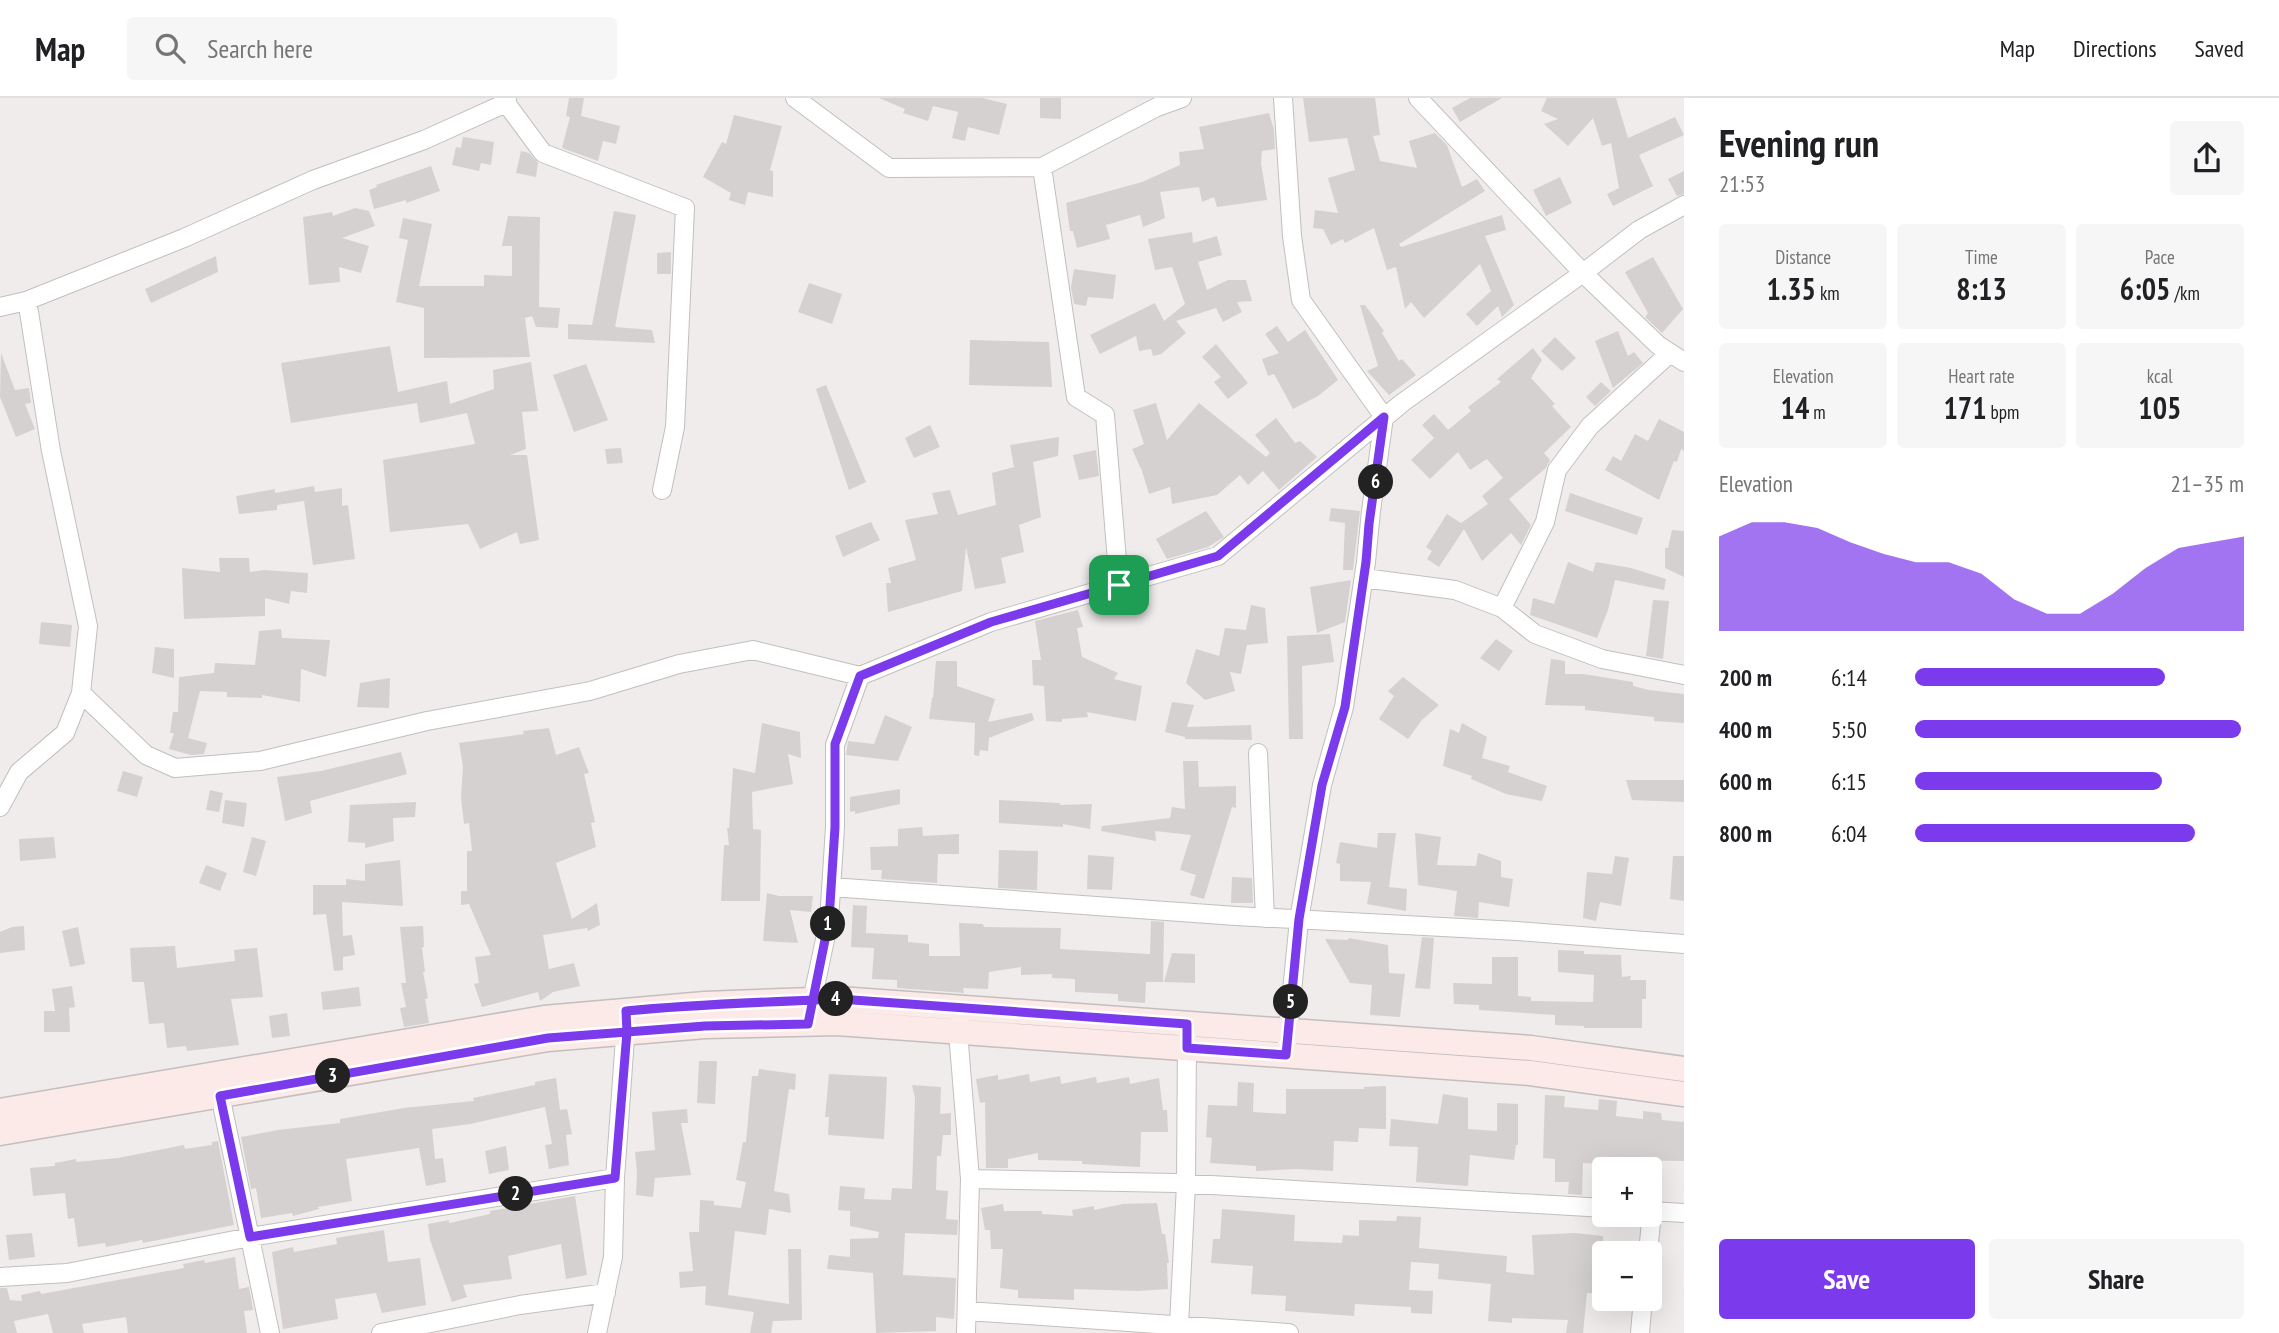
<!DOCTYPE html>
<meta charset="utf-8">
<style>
body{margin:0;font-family:"PT Sans Narrow",sans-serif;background:#f6f6f6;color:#202124;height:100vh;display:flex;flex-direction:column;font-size:26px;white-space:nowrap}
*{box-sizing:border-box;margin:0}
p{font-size:23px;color:#757577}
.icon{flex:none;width:38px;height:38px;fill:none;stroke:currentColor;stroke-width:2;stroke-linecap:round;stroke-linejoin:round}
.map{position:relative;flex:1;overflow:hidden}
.panel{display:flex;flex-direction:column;background:#fff;width:595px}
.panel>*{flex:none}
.fabs{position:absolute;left:1592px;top:1059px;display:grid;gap:14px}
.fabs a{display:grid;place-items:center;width:70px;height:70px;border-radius:7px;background:#fff;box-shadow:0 7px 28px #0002;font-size:35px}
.pin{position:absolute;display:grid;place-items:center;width:60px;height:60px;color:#fff;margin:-30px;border-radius:14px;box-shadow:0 4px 10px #0006}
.km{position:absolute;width:35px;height:35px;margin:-18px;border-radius:50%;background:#222;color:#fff;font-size:19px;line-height:35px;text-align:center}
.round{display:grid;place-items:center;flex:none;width:74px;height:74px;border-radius:7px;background:#f6f6f6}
.overview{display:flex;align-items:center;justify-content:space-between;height:119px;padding:0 35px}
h1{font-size:38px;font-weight:800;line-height:52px}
.figures{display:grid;grid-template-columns:repeat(3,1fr);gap:10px;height:119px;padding:7px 35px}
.figures div{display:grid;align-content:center;border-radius:7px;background:#f6f6f6;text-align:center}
.figures b{font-size:30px;font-weight:800}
.figures small{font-size:19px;font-weight:400}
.figures p{font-size:19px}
.chart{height:196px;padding:14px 35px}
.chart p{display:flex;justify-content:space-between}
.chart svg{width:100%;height:126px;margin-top:7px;fill:#7c3aed;opacity:.7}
.action{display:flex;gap:14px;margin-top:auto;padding:14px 35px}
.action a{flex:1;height:80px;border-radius:7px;background:#7c3aed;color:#fff;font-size:28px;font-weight:800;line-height:80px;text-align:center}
.action a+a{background:#f6f6f6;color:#202124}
ul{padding:0 35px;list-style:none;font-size:23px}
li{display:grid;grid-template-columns:112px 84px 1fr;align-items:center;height:52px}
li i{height:18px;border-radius:9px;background:#7c3aed}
header{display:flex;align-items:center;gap:42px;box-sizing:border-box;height:98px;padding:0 35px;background:#fff;border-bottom:2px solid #e0e0e0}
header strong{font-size:33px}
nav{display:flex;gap:38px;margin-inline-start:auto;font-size:24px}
.search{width:490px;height:63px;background:#f6f6f6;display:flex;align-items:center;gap:18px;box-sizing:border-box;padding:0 24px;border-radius:7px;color:#757577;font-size:26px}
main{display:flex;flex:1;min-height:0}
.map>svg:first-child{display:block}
</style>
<header>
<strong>Map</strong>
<div class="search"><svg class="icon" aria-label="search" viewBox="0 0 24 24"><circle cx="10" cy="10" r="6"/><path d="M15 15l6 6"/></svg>Search here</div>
<nav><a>Map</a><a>Directions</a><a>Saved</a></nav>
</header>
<main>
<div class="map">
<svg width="1684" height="1235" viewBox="0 0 1684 1235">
<rect width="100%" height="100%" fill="#efeceb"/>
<path fill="#d5d1d0" d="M569,0h15l-3,18 39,10 -4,18 -13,-3 -5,20 -36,-13 8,-31 -4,-1z
M879,0h103l25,6 -8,31 -31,-8 -3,14 -13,-3 6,-26 -25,-6 -5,15 -25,-8 2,-4z
M1040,0h21v21l-21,-1z
M1303,0h72l5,37 -7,1 7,25 37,7 -8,-27 26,-8 12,12 15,42 15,-8 8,12 -86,53 2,3 101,-32 4,15 -21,6 29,69 -12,12 -4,-11 -21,20 -11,-12 25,-23 -11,-27 -56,54 -13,-16 -6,7 -9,-42 -9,3 -13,-42 -29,15 -2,-4 -12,6 -8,-16 -10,-1 2,-18 23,3 -10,-35 27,-8 -8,-32 -38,4z
M1470,0h32l-42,24 -8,-14z
M1547,0h69l12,40 47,-21 9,18 -45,20 14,31 -40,20 -6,-12 12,-6 -8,-45 -9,3 -9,-28 -25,28 -24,-22 14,-5 -17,-8z
M1269,15l5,17 1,19 -13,2 -1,12 6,37 -50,7 -3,-10 -12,5 -3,-15 -39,5 5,26 -22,9 -3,-12 -34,10 4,14 -33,9 -4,-17h-3l-4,-28 76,-21 38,-17 -1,-13 25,-3 -5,-22z
M734,17l48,11 -12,44 3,1v26l-25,-5 -3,13 -16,-5 2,-7 -28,-16 19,-35 4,2z
M463,39l31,5 -3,23 -10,-2 -2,8 -27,-6 4,-18 5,1z
M521,53l8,2 9,10 -2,14 -20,-4z
M431,68l9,25 -34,12v-3l-32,9 -5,-19 8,-3 -1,-2z
M1684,73v23l-7,2 -9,-17z
M1560,79l12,26 -26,13 -13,-26z
M355,110l14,3 6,15 -33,12 27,8 -8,27 -22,-6 1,15 -31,3 -6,-68 29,-5 1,4z
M614,113l22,4 -21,112 37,3 3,13 -87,-4v-15l24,1z
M508,118l32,1 -1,90 21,1 -2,20 -22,-1 -4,-11 -7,2 5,39 -106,1v-50l-28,-6 12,-62 -9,-2 4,-20 29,6 -13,62h65v-11l28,1v-30h-10z
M1192,134l1,11 24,-7 5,19 -24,7 9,28 21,-10h18l6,21 -15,1 5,10 -19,10 -7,-14 -40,13 10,12 -25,21 -8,2 -2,-7 -12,2 -3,-15 -36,18 -10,-19 65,-32 9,18 21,-17 -13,-37 -17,3 -7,-31z
M671,154v22h-14v-21z
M216,158l2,16 -67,31 -6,-14z
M1653,159l30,52 -21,24 -17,-16 3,-4 -23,-41z
M1074,171l42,6 -3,24 -25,-2 -2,9 -12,-2 -3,-17z
M809,185l33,11 -10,30 -34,-12z
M1360,207h5l19,26 -2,2 17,28 3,-2 14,16 -27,20 -22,-24 11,-5z
M1277,228l11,16 17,-12 33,50 -20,16 -25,13 -19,-35 -6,2 -6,-17 17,-6 -14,-19z
M1618,233l10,25 6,-4 9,11 -30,25 -18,-47z
M1555,239l21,21 -14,13 -21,-20z
M970,242l79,2 3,45 -83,-2z
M1216,246l32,39 -20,16 -14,-17 7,-5 -19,-20z
M390,248l8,46 49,-11 3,23 44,-15 -1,-19 38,-8 7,49 -16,1 4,37 -16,6h17l12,85 -19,4 -3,-12 -37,17 -12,-25 -78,8 -7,-72 92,-16 -8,-31 -47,10 -3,-20 -126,20 -10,-60z
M1533,250l9,12 -11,18 24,26 -3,2 19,21 -27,26 6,7 -4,8 -37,31 22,26 -10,20 -10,-12 -29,28 -18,-32 -25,38 -12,-8 5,-8 -6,-4 21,-33 14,9 27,-19 -6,-8 21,-18 -16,-19 -17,11 -12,-18 -28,27 -19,-19 23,-22 -12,-13 12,-11 14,16 23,-19 -3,-4 33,-25 -4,-3z
M1,255l14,37 14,-2 2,15 -6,1 10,25 -19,8 -16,-40z
M586,266l22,56 -34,12 -21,-57z
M1601,284l10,9 -16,15 -9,-9z
M826,287l40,97 -17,8 -33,-101z
M1156,305l11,37 32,-37 67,54 4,-4 -15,-18 21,-17 19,25 5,-2 17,16 -38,33 -16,-19 -15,14 -8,-10 -23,20 -45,9 -2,-17 -21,7 -7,-23 -10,-22 12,-5 -11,-34z
M1659,321l25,13v19l-3,-2 -4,13 -3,-1 -15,39 -54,-30 8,-14 8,5 14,-27 13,7z
M930,327l10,22 -26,11 -9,-20z
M1059,339l-1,19 -25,6 8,55 -22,8 5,27 -23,6 5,25 -31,6 -9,-42 -4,44 -74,21 -2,-29h5l-3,-15 28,-8 -11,-40 33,-6 -6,-21 18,-3 8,25 38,-10 -4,-32 22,-6 -4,-22z
M621,350l2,15 -16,1 -2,-15z
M1096,352l3,26 -20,4 -6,-25z
M314,388l1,6 27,-4v18l6,-1 7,54 -42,6 -9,-64 -27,4v5l-38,4 -3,-18 39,-7v4z
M1570,395l73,25 -6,17 -72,-24z
M1331,410l29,3 -7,59h-10l2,-47 -16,-2z
M1206,413l18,26 -16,10 -41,12 -11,-20z
M871,424l9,18 -37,17 -8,-21z
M1672,432l12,1v46l-19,-9v-20h3z
M219,460h30l1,14 14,-2 44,3 -1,20 -16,-2 -2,13 -24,-6v18l-81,3 -2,-51 38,4z
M1568,464l25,10 3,-10 35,6 35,11 -2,11 -49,-10 -7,30 -11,28 -67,-23 3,-17 21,6z
M1351,482l-6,42 -28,11 -7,-46z
M1653,502l16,1 -6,58 -17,-3z
M1251,507l14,3 3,35 -21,2 -6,29 -11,-2 5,19 -30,9 -19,-17 10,-34 23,7 6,-28 21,2z
M1078,512l5,17 -6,1 5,29 36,16 -4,6 28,7 -6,35 -49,-9 1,5 -26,2v3l-16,-1 -2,-35 -11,-1 -1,-25h9l-6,-39z
M41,524l31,3 -2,22 -31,-3z
M281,531l1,9 48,2 -4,37 -25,-8 -1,33 -38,-7v3l-35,-1v-5l-27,-1 -12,47 19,5 -3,11 -13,1 -22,-6 5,-16h-4l3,-21h5l1,-35 35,-4 1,-10 40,2 4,-34z
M1330,536l4,28 -32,4 1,73h-14l-2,-103z
M1496,541l17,12 -14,20 -19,-13z
M155,549l19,2v29l-22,-5z
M1551,561l14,2v13h18l50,8v4l16,4 35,4v29l-30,-2v-4l-69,-7v-4l-40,-1z
M936,563h21v25l38,13 -7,23 44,-9 2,7 -45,18 -1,13 -8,-1 -1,6 -5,-1 1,-32 -46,-4 3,-21h1z
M1403,579l36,28 -17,15 -14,19 -29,-20 15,-23 -6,-5z
M390,580l-1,30 -32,-1 3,-24z
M1172,604l22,3 -7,22 64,-2 1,15 -67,-1v-2l-20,-5z
M885,617l27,12 -14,34 -52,-6 2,-14 26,3z
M762,625l38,9 1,26 -13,-4 5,30 -41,8 1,37 8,1 -1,71h-39l3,-56h5l-2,-17h2l4,-60 22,5z
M1462,625l25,14 -5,21 28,8 -2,6 39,14 -5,15 -36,-7 -35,-15 1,-3 -29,-10 7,-37 9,4z
M549,630l7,27 23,-8 10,26 -5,1 11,48 -4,1 5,24 -40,16 16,56 25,-16 3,22 -12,6 -1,-3 -44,7 6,34 25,-6 6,23 -27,6 -13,9 -2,-9 -56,15 -8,-23 5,-1 -4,-26 16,-2 -22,-51 -8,1v-14h6v-40h5l-3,-28 -5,1 -3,-26 2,-31 -4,-24 65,-9 -1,-3z
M401,654l6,22 -97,27 2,12 -27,8 -8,-44 44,-6z
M1183,663h15l1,26 37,-1v22l-4,-1 -28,92 -14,-4 6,-20 -16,-5 11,-35 -36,-4 1,10 -55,-10 1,-5 68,-8 2,-11 13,2z
M123,673l20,6 -6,20 -20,-6z
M1626,682h58v22l-52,-2z
M900,691v15l-45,10v-3l-5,1v-15z
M210,692l13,3 -4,19 -13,-2z
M225,702l22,3 -3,24 -22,-4z
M999,702l61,3v2l32,-1 -2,25 -27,-5v3l-64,-4z
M416,704l-1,15 -22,1 1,23 -29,7v-5l-17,-1 2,-37z
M922,729l1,9 36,-2v20h-21l-1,29 -56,-4 1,-9h-11l-1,-23 28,-1v-17z
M1378,735h18l-7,54 18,2 -1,22 -39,-7 4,-22 -31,-1v-17l-4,-1 4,-21 37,6z
M1415,735l26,4 -4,28 39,1 2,-13 23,8v16l12,2 -4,28 -30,-5 -1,16 -24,-2 3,-25 -39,-6z
M54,739l2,21 -36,3 -1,-22z
M252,739l14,4 -10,35 -13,-4z
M999,752l39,1 -1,39 -39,-2z
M1088,757l26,2 -2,33 -25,-1z
M1615,758l14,2 -8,48 -21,-4 -4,19 -13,-3 4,-46 25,2z
M1673,758h11v45l-14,-2z
M400,762l3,46 -61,-4 1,34 9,-1 3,20 -12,2v13l-9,1 -8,-57 -13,1v-30h33v-6l19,2v-17z
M206,767l21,8 -7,18 -21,-8z
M1232,779l20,1 1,25h-22z
M767,795l12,3h34l-2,16 -21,-2 8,33 -35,-2z
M853,807l14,1 -1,27 42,2v7l21,2v12h31l-1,-33 24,1 1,3 77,1 -1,21 90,5 1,-33 13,1 -1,60h-17l-1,21 -27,-2v-7l-43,-2v-13l-23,-1v-4l-31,1v-8l-32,5 -1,17 -25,-1 1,5 -67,-5v-8l-25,-1 2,-31 -23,-1z
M24,828l1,24 -25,3v-21l12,-5z
M423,828l1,21h-2l3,25h-2l5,26 -3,1 4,24 -25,4 -4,-19 6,-1 -5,-24h5l-6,-56z
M78,829l7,37 -15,3 -8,-36z
M1422,839l12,1 -4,51 -15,-1z
M1349,840l39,7 1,28 16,1 -5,43 -30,-2 2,-30 -22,-2 -25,-44 23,1z
M175,848l2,22 58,-7 -1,-11 23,-2 6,49 -32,2 8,46 -52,6 -1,-5 -19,2 -3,-25 -15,1 -5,-42h-12l-2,-34z
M1558,852l26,1v3l37,1 1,22 9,-1 -1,4h16v19h-4v29h-58v-2l-29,-1v-10l-76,-5v-5l-25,-1 -1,-21 39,1v-27h26v39l13,1v4l62,1 1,-27 -36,-3z
M1172,855l23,1v29l-31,-1z
M72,888l3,21 -6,1 1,24h-26v-21h11l-3,-22z
M359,889l2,19 -38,4 -2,-18z
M287,915l3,23 -18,2 -3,-22z
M699,963h18l-2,43 -18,-1z
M759,971l37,5 -1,16 -6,-1 -15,102 15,3 2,19 -22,-4 -3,26 -31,-4 -7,64 61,9 -1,-55h13l1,71 -29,1 -2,12h-21l4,-21 -49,-7 1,-19 -26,2 -1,-16 14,-1 -4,-39h10l1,-32 14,1v4l27,3 5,-26 -10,-2 7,-38h3l6,-66h6z
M829,976l58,3 -3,62 -56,-4 1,-18h-4z
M1029,976l1,8 30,-6 1,8 35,-7 1,6 32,-6 1,7 29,-6 4,32h4l1,22h-27l-1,35 -58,-3v-3l-44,-1v-7l-30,6v9h-22l-1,-66 -5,1 -4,-24 22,-4v5z
M556,980l4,32 7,-1 5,25 -6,1 3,30 -20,4 -4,-24 7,-1 -7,-37 -75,17 -38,5 3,30 8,-1 3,24 -20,4 -7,-38 -73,11 6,42 -34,6 1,2 -26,7 -1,-3 -31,5 -5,-30 -5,1 -10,-52 37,-7 62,-7v-4l64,-11 70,-7 -1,-3 62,-13v-3z
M1238,984l16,1 -1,29 33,2v-25h78v-2l22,-1v43l-27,-1 -1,14 -24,-1 -1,30 -37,-2 -40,2v-5l-46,-3 2,-25 -6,-1 2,-32 29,1z
M912,987l29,2 -1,27 11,-1v22h-8l-2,21h-4l-1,34 12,1 -2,28 12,1 -1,15 -52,-2 -2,42 53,3 -2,41 -18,-2v14l-60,2 -3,-60 -46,-4 2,-14 21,2v-18l28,-1 1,-6 -29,-6v-15l-12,-1 2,-24 25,2 -1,11 27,1 1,-12 20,1 3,-91z
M1443,996l25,4v31l29,2v-28l21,1v41h-2l-2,15 -44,-5 -2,31 -52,-4 2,-35 -29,-1 2,-27 47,5z
M1545,997l20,1 -1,11 34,3 1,-11 18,2 -1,15 27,3v-8l18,2 1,7 22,2v39l-65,-1v5l-36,-2 -1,32 -14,-1 1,-12h-14v-23l-12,-1z
M687,1011l1,14h-7l10,52 -36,3 -2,19 -17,-2 1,-23 -2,-20 20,-2 -3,-38z
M218,1043l16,84 -91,18 -1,-3 -36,7 -1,-4 -27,4 -4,-29 -6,1 -3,-26 -32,3 -3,-28 25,-2v-3l21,-4v3l42,-4 66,-13 1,4 27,-4v-3z
M506,1048l3,24 -20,4 -4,-23z
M575,1098l12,79 -21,4 -5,-35 -53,12 4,23 -49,6 4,12 -15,5 -22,-62 -2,-16 21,-4v3l41,-9v-3z
M1157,1105l5,31h3l4,29h-2l1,26 -31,2 -63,-2v11l-56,-2v-8l-18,-2 3,-39h-12l-1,-19h-5l-4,-22 22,-4 1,7h38v3l31,2 -1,-6 22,-4v4l29,-6z
M1222,1111l73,6 -1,26 48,2 1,-8 16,1v-16l37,1 1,-5 24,1 -2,31 88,8 -1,16 28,3 -2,-40 43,-2 28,3 2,58 -18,-1 -4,40h-17l2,-13 -56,-2v5l-24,-2 3,-37 -53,-5 1,-15 -28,-2 -2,28 24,1 -1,23 -21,-1v-6l-56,-3 -1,12 -69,-5 1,-15 -35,-2 2,-28 -42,-3 2,-24h7z
M384,1132l4,32 32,-4 6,47 -44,8 -6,-20 -41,6 3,20 -55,10 -11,-77 21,-5 1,5 43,-8 -1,-6z
M32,1135l3,24 -26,3 -3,-25z
M235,1159l4,32 10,-2 3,16 1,7 -9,1 3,22h-119l-2,-16 -44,7 2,9h-31l-5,-19 -34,7 3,12h-17v-45h7l3,12 12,1 -1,-6 19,-4 1,3 143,-26 -1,-4 21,-4 1,3z"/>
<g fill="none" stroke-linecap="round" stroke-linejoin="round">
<defs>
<path id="street" d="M507,0l-1,5 37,50 142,55 -10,219 -13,63
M795,0l94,70 153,-1 34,230 29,18 14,170
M1283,0l9,138 9,64 83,117 -13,94 -5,51 -22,145 -22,78 -23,135 -12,122
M1418,0l165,175 75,72 26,17
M1042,69l115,-60 25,-9
M0,209l26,-6 158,-63 129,-58 111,-40 82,-37
M1364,480l91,12 47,18 43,-86 12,-52 33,-44 80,-73
M1502,510l33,26 67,25 82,16
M81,595l65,62 29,13 85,-7 167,-40 163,-30 89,-27 74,-14 107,26
M1258,655l7,165
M0,709l19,-35 46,-39 16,-40 7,-67 -37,-175 -22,-139 -3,-11
M831,789l405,29 281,15 167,13
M810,912l19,-89 6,-94v-82l25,-69 131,-54 227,-66 184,-153 181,-130 56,-43 45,-25
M960,924l-2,10 12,147 -4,154
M220,997l50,238
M970,1081l206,4 429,25
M1650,1113l34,2
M1648,1155l4,-42
M0,1179l67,-4 183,-36 365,-59
M967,1213l322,22
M1179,1227l7,-141 1,-146
M381,1235l139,-28 86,-12
M597,1235l16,-76 2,-79 11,-154
M1640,1235l3,-35"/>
<path id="secondary" d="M0,1013l544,-93 161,-14 134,-5 692,49 153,21
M0,1035l548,-94 157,-13 132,-3 693,50 154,21"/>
</defs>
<use href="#street" stroke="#c2bfbe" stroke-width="20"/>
<use href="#secondary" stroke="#c2bfbe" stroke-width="27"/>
<use href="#street" stroke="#fff" stroke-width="18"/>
<use href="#secondary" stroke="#fceae8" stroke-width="24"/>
</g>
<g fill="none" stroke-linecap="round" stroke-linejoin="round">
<defs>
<path id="route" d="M1119,487l-128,37 -131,54 -25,68v83l-6,93 -21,104 -103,2 -78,6 -12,146 -365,59 -30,-141 328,-58 79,-6 -1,-21c71,-7 142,-9 213,-12l348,25v24l99,7 13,-136 23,-134 23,-78 21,-145 3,-38 15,-107 -166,139 -99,29"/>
</defs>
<use href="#route" stroke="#fff" stroke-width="14"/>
<use href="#route" stroke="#7c3aed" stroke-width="9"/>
</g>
</svg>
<div class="fabs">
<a>+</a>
<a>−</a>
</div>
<div class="pin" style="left:1119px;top:487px;background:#1e9e55"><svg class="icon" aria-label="arrive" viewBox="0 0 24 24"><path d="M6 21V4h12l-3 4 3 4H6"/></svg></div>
<b class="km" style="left:828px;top:826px">1</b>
<b class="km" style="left:516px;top:1096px">2</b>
<b class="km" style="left:333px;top:978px">3</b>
<b class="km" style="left:836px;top:901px">4</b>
<b class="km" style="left:1291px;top:904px">5</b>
<b class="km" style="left:1376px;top:384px">6</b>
</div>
<section class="panel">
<div class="overview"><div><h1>Evening run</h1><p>21:53</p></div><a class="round"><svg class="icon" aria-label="share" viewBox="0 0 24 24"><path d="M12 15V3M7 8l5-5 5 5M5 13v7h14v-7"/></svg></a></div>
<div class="figures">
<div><p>Distance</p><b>1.35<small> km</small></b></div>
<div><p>Time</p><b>8:13</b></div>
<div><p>Pace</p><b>6:05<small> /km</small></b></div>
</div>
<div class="figures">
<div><p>Elevation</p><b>14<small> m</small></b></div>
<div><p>Heart rate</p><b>171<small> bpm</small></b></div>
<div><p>kcal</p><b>105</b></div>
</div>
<div class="chart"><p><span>Elevation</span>21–35 m</p>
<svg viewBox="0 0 160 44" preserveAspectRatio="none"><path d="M0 44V11L10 6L20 6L30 8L40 13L50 17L60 20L70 20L80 24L90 33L100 38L110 38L120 31L130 22L140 15L150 13L160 11V44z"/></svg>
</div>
<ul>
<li><b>200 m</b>6:14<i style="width:76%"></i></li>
<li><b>400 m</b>5:50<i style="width:99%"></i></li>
<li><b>600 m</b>6:15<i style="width:75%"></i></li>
<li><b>800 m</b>6:04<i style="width:85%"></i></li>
</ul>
<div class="action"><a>Save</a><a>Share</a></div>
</section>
</main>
